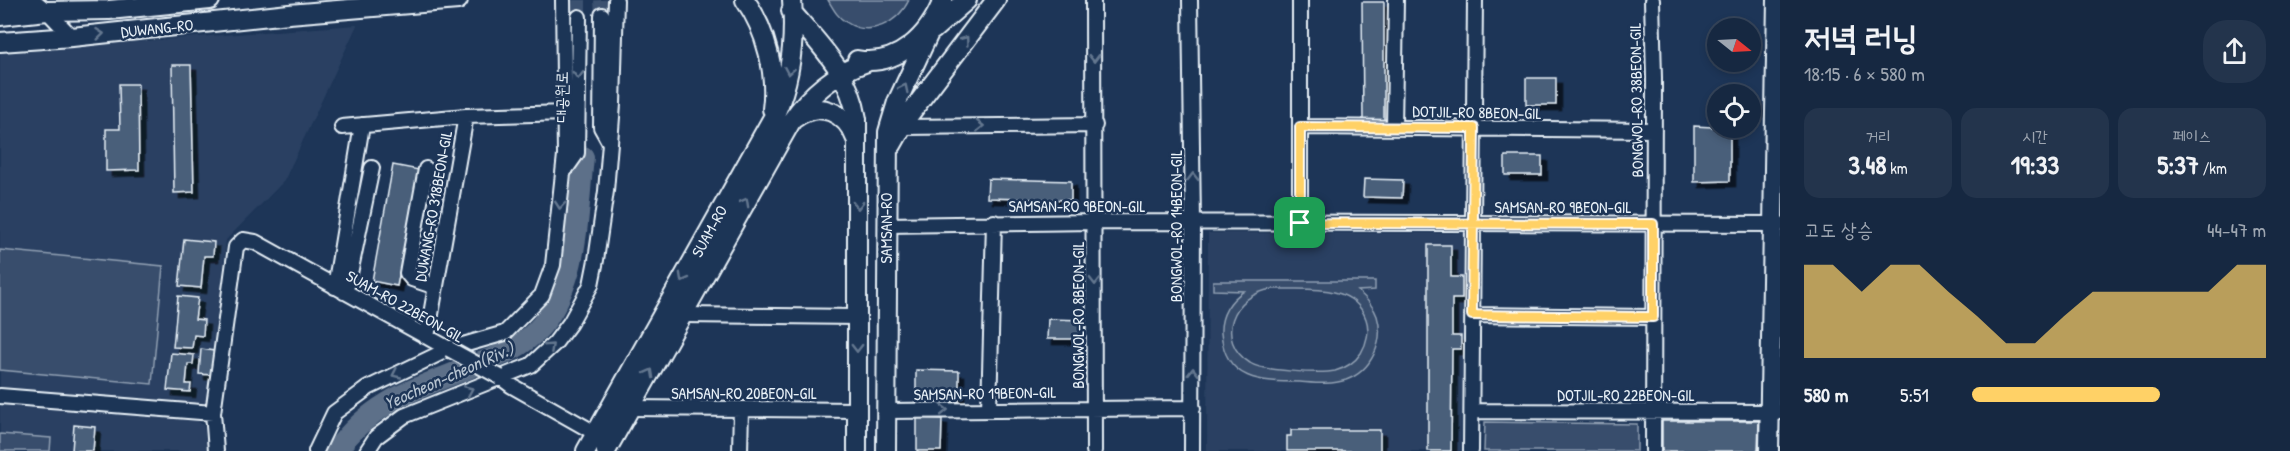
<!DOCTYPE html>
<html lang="ko">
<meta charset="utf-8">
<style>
body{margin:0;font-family:"Patrick Hand","Poor Story",sans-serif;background:#23344c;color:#f1f3f6;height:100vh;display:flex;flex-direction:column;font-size:22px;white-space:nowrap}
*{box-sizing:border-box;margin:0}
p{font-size:20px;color:#9ea6b1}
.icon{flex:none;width:33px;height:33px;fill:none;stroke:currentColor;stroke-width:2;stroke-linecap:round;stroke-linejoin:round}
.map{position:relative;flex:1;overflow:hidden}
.details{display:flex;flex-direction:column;background:#162841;width:510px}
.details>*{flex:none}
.needle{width:39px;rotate:108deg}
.controls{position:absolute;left:1707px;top:18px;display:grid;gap:12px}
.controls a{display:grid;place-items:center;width:54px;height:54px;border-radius:50%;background:#162841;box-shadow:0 3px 9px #0003,0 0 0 2px #35445a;font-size:30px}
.pin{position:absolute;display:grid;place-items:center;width:51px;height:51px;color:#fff;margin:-26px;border-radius:12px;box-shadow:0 3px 9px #0006}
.round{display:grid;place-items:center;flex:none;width:63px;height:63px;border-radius:24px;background:#23344c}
.head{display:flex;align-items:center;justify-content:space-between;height:102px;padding:0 24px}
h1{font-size:33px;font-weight:700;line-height:45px}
.figures{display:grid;grid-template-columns:repeat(3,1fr);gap:9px;height:102px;padding:6px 24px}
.figures div{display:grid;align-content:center;border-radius:15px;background:#23344c;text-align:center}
.figures b{font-size:26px;font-weight:700}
.figures small{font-size:16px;font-weight:400}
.figures p{font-size:16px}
.chart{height:168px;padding:12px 24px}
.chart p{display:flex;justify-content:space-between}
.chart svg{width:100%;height:108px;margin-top:6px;fill:#ffd166;opacity:.7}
ul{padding:0 24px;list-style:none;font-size:20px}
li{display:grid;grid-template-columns:96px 72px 1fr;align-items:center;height:45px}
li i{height:15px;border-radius:8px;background:#ffd166}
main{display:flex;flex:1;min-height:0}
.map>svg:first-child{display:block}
</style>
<main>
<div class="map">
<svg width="1780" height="451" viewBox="0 0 1780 451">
<defs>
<filter id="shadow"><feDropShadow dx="5.5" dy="5.5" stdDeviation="0" flood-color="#0009"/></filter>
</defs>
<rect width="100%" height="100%" fill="#1d3557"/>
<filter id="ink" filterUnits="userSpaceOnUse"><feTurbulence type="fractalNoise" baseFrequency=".0167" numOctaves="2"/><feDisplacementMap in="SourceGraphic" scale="12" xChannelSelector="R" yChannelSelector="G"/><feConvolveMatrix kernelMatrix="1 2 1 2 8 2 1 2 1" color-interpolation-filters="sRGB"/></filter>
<g filter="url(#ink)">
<path fill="#2a4162" d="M357,25l-73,156 -58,59 -14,159 -8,5 -204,-16v-336z
M1208,233h257l-4,218h-254z
M0,405l195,14 9,7 3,25h-207z"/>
<path fill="#374d6c" stroke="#909fb2" stroke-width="1.5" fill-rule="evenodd" d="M828,0h81c-11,23 -40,38 -63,22 -9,-5 -13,-14 -18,-22z
M0,250l163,16 -11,118 -152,-14z
M1213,281h162v9l-17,1c8,7 15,14 19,25 8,26 -6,55 -31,64 -15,5 -31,3 -46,2 -39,0 -75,-1 -79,-49 -1,-18 9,-33 23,-42l-31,-1zM1273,289c32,1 80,-7 93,30 4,11 1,24 -5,34 -6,9 -15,15 -26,18 -14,3 -74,0 -85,-8 -36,-23 -18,-69 23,-74z
M1485,422l152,2v27h-153z
M0,434l51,4 -1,13h-50z"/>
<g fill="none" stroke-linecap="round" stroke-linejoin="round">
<path stroke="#5d7089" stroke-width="22" d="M336,451c38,-53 84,-63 142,-87 18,-7 37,-14 52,-27 18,-15 29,-37 36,-58 12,-34 13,-86 17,-122"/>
</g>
<path fill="#495e7a" stroke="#e8f1f8" stroke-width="1.5" filter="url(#shadow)" d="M1362,2h22v118l-21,1z
M172,65h19l3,127 -20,1z
M1526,78h30v27h-30z
M119,84h19l1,86 -33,1v-42h14z
M1694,126l36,2v53l-36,1z
M1505,156h37v19h-37z
M393,165l26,5 -22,116 -25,-5z
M988,179l83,2v19l-84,-2z
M1364,179l39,1 -1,18 -39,-1z
M184,239l30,3 -1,14h-9l-3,32 -22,-2z
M1428,245h23v32h11v22h-10v37h9v13h-9l-1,102h-23z
M178,296l20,2 -3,21 9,1 -1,16 -9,-1 -2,13 -19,-1z
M1048,319l36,1v19h-37z
M201,349l13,2 -2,24 -13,-1z
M171,353l23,2 -1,9h-5l-2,20h5l-1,8 -23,-2z
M916,370l43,1v31l-43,-1z
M917,418l25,1 -1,32h-24z
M1662,421h97l-1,30h-96z
M74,425l21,2 -2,24h-21z
M1291,430h89v21h-93v-15h4z"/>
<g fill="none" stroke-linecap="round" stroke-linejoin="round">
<path stroke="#3b516f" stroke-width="14" stroke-dasharray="14 7" stroke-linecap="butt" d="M579,0v17
M601,0l1,15"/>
<defs>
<path id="minor" d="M33,0l14,11 25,26
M1093,0l1,451
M1190,0l3,222 -1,229
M1300,0v223
M1652,0l2,78 -1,373
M0,1l26,-1
M342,127l124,-11 99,-3
M901,127l194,-2
M1300,127l354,3
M1394,128l2,-128
M610,143l3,-39 3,-104
M426,169l-19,104 5,6 24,8
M565,170l12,-17 2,-136
M886,225l209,-3 685,2
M335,287l27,-162
M344,292l4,-9 24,-115
M682,315l175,2
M1472,315l181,2
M427,337l39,-221
M500,377l12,9 92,52
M0,396l213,17
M630,408l227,2
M989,410l5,-188
M886,411l307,-3
M1472,411l308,1
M216,451l-3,-38 23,-166 7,-7 12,2 194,107
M316,451l18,-38 34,-25 81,-39 56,-16 37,-38 11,-30 12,-110 -2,-155
M367,451l9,-14 28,-21 127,-51 24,-22 15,-20 21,-38 5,-25 10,-69 4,-48 -9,-16 1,-112
M740,451l1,-42
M1471,451l4,-451"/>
<path id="major" d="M745,0c21,30 32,73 27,109
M791,11c29,34 59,62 66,108v332
M0,16l47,-5 62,-1 101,-10
M933,30l34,-30
M0,42l72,-5 217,-23 169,-14
M857,60c41,7 72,-24 86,-60
M795,118c25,-19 51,-5 61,21
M892,145l17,-30 87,-115
M586,451l190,-339c16,-36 19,-73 16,-112
M606,451l186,-331c18,-26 44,-48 75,-58
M886,451l2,-319 9,-30 40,-86
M1769,451l8,-451"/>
</defs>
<use href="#minor" stroke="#e8f1f8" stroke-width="18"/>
<use href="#major" stroke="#e8f1f8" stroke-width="22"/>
<use href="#minor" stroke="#1d3557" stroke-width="14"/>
<use href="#major" stroke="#1d3557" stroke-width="18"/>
<defs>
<path id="minor-bridge" d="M449,349l51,28"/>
</defs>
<use href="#minor-bridge" stroke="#e8f1f8" stroke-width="18" stroke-linecap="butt"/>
<use href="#minor-bridge" stroke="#1d3557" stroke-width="14"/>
</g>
<defs><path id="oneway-chevron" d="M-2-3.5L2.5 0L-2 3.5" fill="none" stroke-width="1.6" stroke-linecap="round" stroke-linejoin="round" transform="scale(1.5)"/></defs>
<g stroke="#64778f">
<use href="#oneway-chevron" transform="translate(100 34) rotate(-6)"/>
<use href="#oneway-chevron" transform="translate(965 40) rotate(-53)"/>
<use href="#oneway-chevron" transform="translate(1094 58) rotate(89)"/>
<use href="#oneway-chevron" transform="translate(789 71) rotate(100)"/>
<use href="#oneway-chevron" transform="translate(578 75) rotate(91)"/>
<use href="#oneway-chevron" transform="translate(904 88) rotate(-64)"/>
<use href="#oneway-chevron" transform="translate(980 126) rotate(-1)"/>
<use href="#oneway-chevron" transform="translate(1193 177) rotate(-91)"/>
<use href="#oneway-chevron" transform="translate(745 202) rotate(-61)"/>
<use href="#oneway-chevron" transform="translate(560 205) rotate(95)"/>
<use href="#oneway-chevron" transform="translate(858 205) rotate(90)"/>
<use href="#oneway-chevron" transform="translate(683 278) rotate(119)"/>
<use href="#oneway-chevron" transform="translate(1095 281) rotate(90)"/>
<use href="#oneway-chevron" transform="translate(550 347) rotate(-43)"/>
<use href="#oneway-chevron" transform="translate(857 348) rotate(90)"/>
<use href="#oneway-chevron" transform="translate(1193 372) rotate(-90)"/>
<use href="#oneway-chevron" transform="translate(650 373) rotate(-61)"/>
<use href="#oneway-chevron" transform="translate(396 374) rotate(155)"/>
<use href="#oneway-chevron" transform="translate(469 390) rotate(-23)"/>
<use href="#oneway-chevron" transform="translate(944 410) rotate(-1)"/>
</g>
</g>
<g fill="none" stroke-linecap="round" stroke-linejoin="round" filter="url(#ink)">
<defs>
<path id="route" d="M1300,223l353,1v93l-181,-2c1,-62 1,-124 2,-187l-174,-1v96"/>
</defs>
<use href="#route" stroke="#fff" stroke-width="12"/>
<use href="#route" stroke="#ffd166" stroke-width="8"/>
</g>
<g text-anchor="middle" stroke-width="5" stroke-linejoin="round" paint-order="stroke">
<g font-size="16" fill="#e8f1f8" stroke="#1d3557">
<text transform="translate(157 28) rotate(-6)" y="6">DUWANG-RO</text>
<text transform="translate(561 97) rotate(-89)" y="6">대공원로</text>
<text transform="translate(1636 100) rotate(-91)" y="6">BONGWOL-RO 38BEON-GIL</text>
<text transform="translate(1477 112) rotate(1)" y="6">DOTJIL-RO 8BEON-GIL</text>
<text transform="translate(433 206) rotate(-80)" y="6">DUWANG-RO 318BEON-GIL</text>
<text x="1077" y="212">SAMSAN-RO 9BEON-GIL</text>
<text x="1563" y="213">SAMSAN-RO 9BEON-GIL</text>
<text transform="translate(1176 226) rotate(-90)" y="6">BONGWOL-RO 14BEON-GIL</text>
<text transform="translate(886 228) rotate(-90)" y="6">SAMSAN-RO</text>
<text transform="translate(709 231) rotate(-61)" y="6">SUAM-RO</text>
<text transform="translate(405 306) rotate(29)" y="6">SUAM-RO 22BEON-GIL</text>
<text transform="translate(1078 315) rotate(-90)" y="6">BONGWOL-RO 8BEON-GIL</text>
<text x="744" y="399">SAMSAN-RO 20BEON-GIL</text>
<text transform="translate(985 393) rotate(-1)" y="6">SAMSAN-RO 19BEON-GIL</text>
<text x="1626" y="401">DOTJIL-RO 22BEON-GIL</text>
</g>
<g font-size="18" font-style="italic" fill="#b7c4d1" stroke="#1d3557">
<text transform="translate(449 376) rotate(-24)" y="6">Yeocheon-cheon(Riv.)</text>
</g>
</g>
</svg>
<div class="controls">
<a><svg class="needle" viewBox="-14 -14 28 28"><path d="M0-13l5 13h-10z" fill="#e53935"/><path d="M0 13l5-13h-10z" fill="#9ea6b1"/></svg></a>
<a><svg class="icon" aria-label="locate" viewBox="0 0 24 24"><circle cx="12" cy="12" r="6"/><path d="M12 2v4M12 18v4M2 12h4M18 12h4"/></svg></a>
</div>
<div class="pin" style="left:1300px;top:223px;background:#1e9e55"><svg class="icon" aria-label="arrive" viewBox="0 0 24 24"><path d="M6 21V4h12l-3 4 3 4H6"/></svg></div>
</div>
<section class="details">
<div class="head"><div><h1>저녁 러닝</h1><p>18:15 · 6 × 580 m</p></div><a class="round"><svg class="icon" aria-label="share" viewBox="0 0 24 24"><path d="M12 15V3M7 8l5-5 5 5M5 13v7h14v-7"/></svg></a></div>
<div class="figures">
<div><p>거리</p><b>3.48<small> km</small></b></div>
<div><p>시간</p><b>19:33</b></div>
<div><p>페이스</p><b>5:37<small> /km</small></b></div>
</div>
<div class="chart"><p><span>고도 상승</span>44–47 m</p>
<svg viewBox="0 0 160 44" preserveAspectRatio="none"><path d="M0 44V6L10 6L20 17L30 6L40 6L50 17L60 27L70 38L80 38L90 27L100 17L110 17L120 17L130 17L140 17L150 6L160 6V44z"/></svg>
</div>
<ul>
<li><b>580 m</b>5:51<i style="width:64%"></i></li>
</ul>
</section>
</main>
